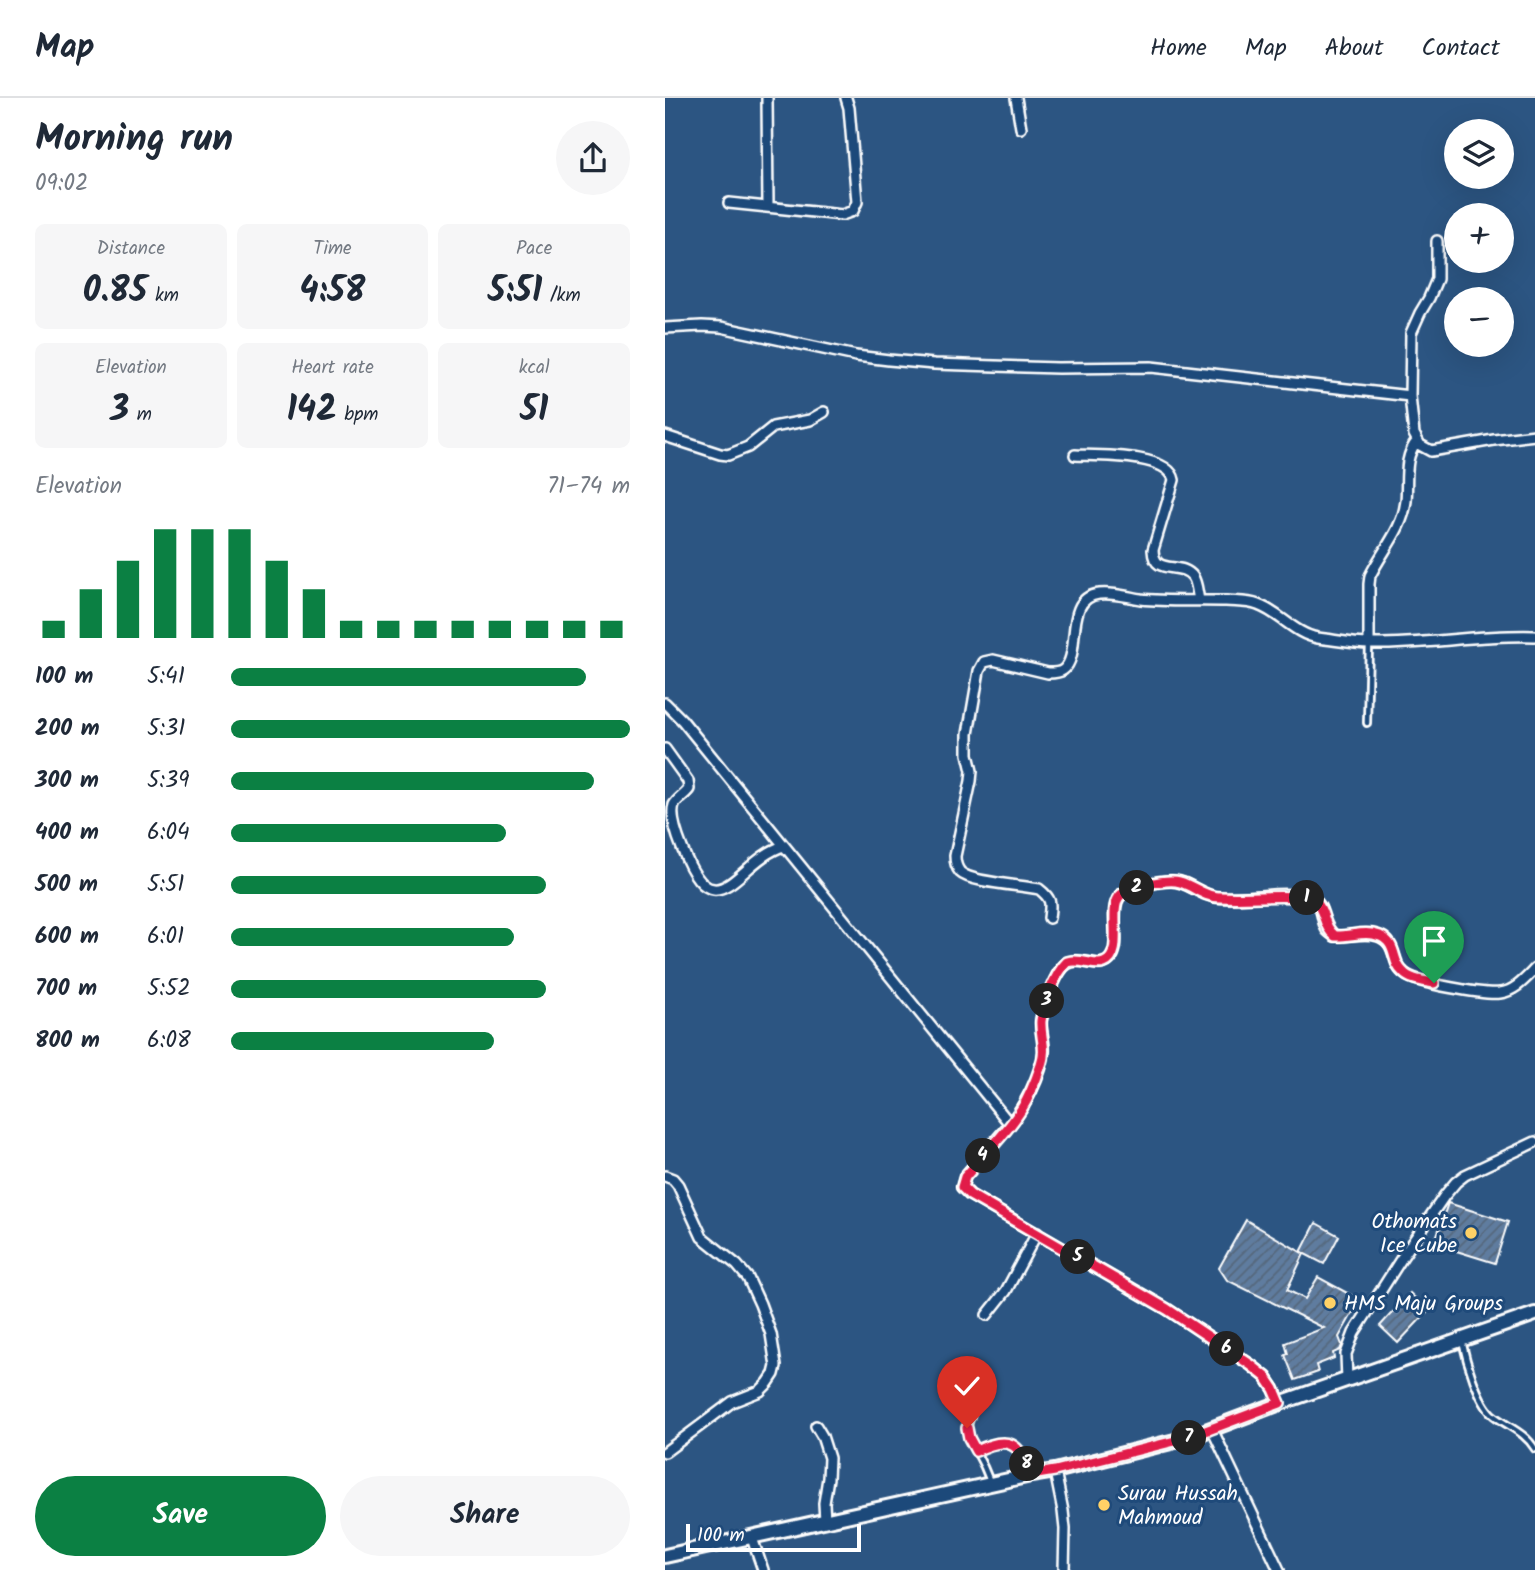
<!DOCTYPE html>
<meta charset="utf-8">
<style>
body{margin:0;font-family:Kalam,sans-serif;background:#f6f6f7;color:#1f2937;height:100vh;display:flex;flex-direction:column;font-size:26px;white-space:nowrap}
*{box-sizing:border-box;margin:0}
p{font-size:23px;color:#747a83}
.icon{flex:none;width:38px;height:38px;fill:none;stroke:currentColor;stroke-width:2;stroke-linecap:round;stroke-linejoin:round}
.map{position:relative;flex:1;overflow:hidden}
.panel{display:flex;flex-direction:column;background:#fff;width:665px}
.panel>*{flex:none}
.tools{position:absolute;left:779px;top:21px;display:grid;gap:14px}
.tools a{display:grid;place-items:center;width:70px;height:70px;border-radius:50%;background:#fff;box-shadow:0 7px 28px #0002;font-size:35px}
.scale{position:absolute;left:21px;bottom:18px;width:175px;box-sizing:border-box;padding-left:7px;border:4px solid #fff;border-top:0;font-size:19px;line-height:24px;white-space:nowrap;color:#fff;-webkit-text-stroke:5px #1f4a7a;paint-order:stroke}
.pin{position:absolute;display:grid;place-items:center;width:60px;height:60px;color:#fff;margin:-72px -30px;border-radius:50% 50% 50% 0;rotate:-45deg;box-shadow:0 0 7px #0007}
.pin .icon{rotate:45deg}
.km{position:absolute;width:35px;height:35px;margin:-18px;border-radius:50%;background:#222;color:#fff;font-size:19px;line-height:35px;text-align:center}
.round{display:grid;place-items:center;flex:none;width:74px;height:74px;border-radius:37px;background:#f6f6f7}
.overview{display:flex;align-items:center;justify-content:space-between;height:119px;padding:0 35px}
h1{font-size:38px;font-weight:700;line-height:52px}
.stats{display:grid;grid-template-columns:repeat(3,1fr);gap:10px;height:119px;padding:7px 35px}
.stats div{display:grid;align-content:center;border-radius:10px;background:#f6f6f7;text-align:center}
.stats b{font-size:35px;font-weight:700}
.stats small{font-size:19px;font-weight:400}
.stats p{font-size:19px}
.chart{height:196px;padding:14px 35px}
.chart p{display:flex;justify-content:space-between}
.chart svg{width:100%;height:126px;margin-top:7px;stroke:#0b8043;stroke-width:6}
.action{display:flex;gap:14px;margin-top:auto;padding:14px 35px}
.action a{flex:1;height:80px;border-radius:42px;background:#0b8043;color:#fff;font-size:28px;font-weight:700;line-height:80px;text-align:center}
.action a+a{background:#f6f6f7;color:#1f2937}
ul{padding:0 35px;list-style:none;font-size:23px}
li{display:grid;grid-template-columns:112px 84px 1fr;align-items:center;height:52px}
li i{height:18px;border-radius:9px;background:#0b8043}
header{display:flex;align-items:center;gap:42px;box-sizing:border-box;height:98px;padding:0 35px;background:#fff;border-bottom:2px solid #e0e1e3}
header strong{font-size:33px}
nav{display:flex;gap:38px;margin-inline-start:auto;font-size:24px}
main{display:flex;flex:1;min-height:0}
.map>svg:first-child{display:block}
</style>
<header>
<strong>Map</strong>
<nav><a>Home</a><a>Map</a><a>About</a><a>Contact</a></nav>
</header>
<main>
<section class="panel">
<div class="overview"><div><h1>Morning run</h1><p>09:02</p></div><a class="round"><svg class="icon" aria-label="share" viewBox="0 0 24 24"><path d="M12 15V3M7 8l5-5 5 5M5 13v7h14v-7"/></svg></a></div>
<div class="stats">
<div><p>Distance</p><b>0.85<small> km</small></b></div>
<div><p>Time</p><b>4:58</b></div>
<div><p>Pace</p><b>5:51<small> /km</small></b></div>
</div>
<div class="stats">
<div><p>Elevation</p><b>3<small> m</small></b></div>
<div><p>Heart rate</p><b>142<small> bpm</small></b></div>
<div><p>kcal</p><b>51</b></div>
</div>
<div class="chart"><p><span>Elevation</span>71–74 m</p>
<svg viewBox="0 0 160 44" preserveAspectRatio="none"><path d="M5 44V38M15 44V27M25 44V17M35 44V6M45 44V6M55 44V6M65 44V17M75 44V27M85 44V38M95 44V38M105 44V38M115 44V38M125 44V38M135 44V38M145 44V38M155 44V38"/></svg>
</div>
<ul>
<li><b>100 m</b>5:41<i style="width:89%"></i></li>
<li><b>200 m</b>5:31<i style="width:100%"></i></li>
<li><b>300 m</b>5:39<i style="width:91%"></i></li>
<li><b>400 m</b>6:04<i style="width:69%"></i></li>
<li><b>500 m</b>5:51<i style="width:79%"></i></li>
<li><b>600 m</b>6:01<i style="width:71%"></i></li>
<li><b>700 m</b>5:52<i style="width:79%"></i></li>
<li><b>800 m</b>6:08<i style="width:66%"></i></li>
</ul>
<div class="action"><a>Save</a><a>Share</a></div>
</section>
<div class="map">
<svg width="870" height="1472" viewBox="0 0 870 1472">
<defs>
<pattern id="building-hatch" width="6" height="6" patternUnits="userSpaceOnUse" patternTransform="scale(1.75)"><rect width="6" height="6" fill="#5e7c9f"/><path d="M-1 1l2-2M0 6l6-6M5 7l2-2" fill="none" stroke="#56667a"/></pattern>
</defs>
<rect width="100%" height="100%" fill="#2c5582"/>
<filter id="ink" filterUnits="userSpaceOnUse"><feTurbulence type="fractalNoise" baseFrequency=".0143" numOctaves="2"/><feDisplacementMap in="SourceGraphic" scale="14" xChannelSelector="R" yChannelSelector="G"/><feConvolveMatrix kernelMatrix="1 2 1 2 8 2 1 2 1" color-interpolation-filters="sRGB"/></filter>
<g filter="url(#ink)">
<path fill="url(#building-hatch)" stroke="#fff" stroke-width="2" d="M783,1105l60,19 -13,41 -61,-19z
M581,1122l58,34 -17,36 18,9 13,-22 42,23 -21,37 3,8 -2,5 -7,3 1,5 -18,7 2,7 -23,8 -10,-25 3,-1 -3,-11 39,-15 -97,-48 -8,-12z
M651,1125l23,13 -15,28 -23,-12z
M745,1195l18,18 -30,32 -18,-17z"/>
<g fill="none" stroke-linecap="round" stroke-linejoin="round">
<defs>
<path id="lane" d="M702,625l2,-78
M797,1243c4,19 16,61 31,74 15,12 32,17 42,34
M310,1307l-8,23 2,10 15,29 7,17
M311,1353c5,-2 10,-6 15,-7 22,-8 34,13 40,30"/>
<path id="street" d="M102,0l1,109
M351,0l5,30
M64,105l113,12 11,-4 4,-9 -8,-94 -3,-10
M772,143v38l-8,19 -9,15 -9,20 -1,63 4,38 6,11 11,6 63,-11 41,-5
M0,230l37,-2 19,1 135,29 33,4 45,4 124,4 93,-1 259,29
M0,338l55,18 8,1 20,-8 25,-20 37,-7 14,-8
M410,357c21,1 94,-2 99,25l-21,70c1,27 28,10 40,27 4,6 4,15 6,23
M704,546v-60l1,-8c12,-25 33,-47 36,-75 2,-21 -3,-43 11,-60
M0,605l17,17 328,404 -45,52 -3,11 8,8 197,114 84,56 15,12 8,12 6,14
M0,651l23,32 1,8c-4,6 -12,10 -15,16 -4,11 4,33 8,43 34,87 56,11 102,-2
M384,820c2,-15 3,-19 -10,-29 -18,-4 -68,-6 -79,-17 -4,-5 -5,-10 -5,-16l16,-75 1,-10 -4,-17v-20l11,-63 5,-9 9,-2 55,13c5,0 11,0 15,-3 20,-15 -1,-72 36,-76 14,-2 28,3 42,5 28,3 57,1 85,2 11,1 22,0 32,4 21,7 36,29 60,33 17,2 35,6 52,6 55,1 110,-10 165,-8
M345,1026c15,-19 31,-47 34,-72 1,-10 -4,-21 -3,-31 2,-15 10,-32 16,-45 16,-32 41,0 54,-18 12,-16 -4,-48 9,-62 8,-9 38,-15 50,-15 16,-1 29,13 45,16 29,4 67,-8 95,1 15,5 10,21 17,32 1,1 7,6 8,6 14,1 29,-5 43,0 21,7 12,28 27,38 11,9 80,21 95,19 15,-2 25,-14 35,-24
M0,1078l8,3 5,6 24,52 35,28 11,13 12,26 11,30 5,32 -2,8 -6,9 -8,8 -28,11 -67,50
M322,1217l19,-24 31,-58
M682,1282l-1,-26 8,-21 49,-77 42,-61 11,-13 9,-7 70,-33
M151,1328l6,10 7,22 -1,20 -4,25 1,18
M547,1331l67,141
M390,1373l8,40 2,18 -1,41
M87,1440l11,32"/>
<path id="secondary" d="M0,1458l366,-81 24,-4 132,-33 93,-35 255,-89"/>
</defs>
<use href="#lane" stroke="#fff" stroke-width="10"/>
<use href="#street" stroke="#fff" stroke-width="14"/>
<use href="#secondary" stroke="#fff" stroke-width="18"/>
<use href="#lane" stroke="#1f4a7a" stroke-width="4.5"/>
<use href="#street" stroke="#1f4a7a" stroke-width="9"/>
<use href="#secondary" stroke="#1f4a7a" stroke-width="12"/>
</g>
</g>
<g fill="none" stroke-linecap="round" stroke-linejoin="round" filter="url(#ink)">
<defs>
<path id="route" d="M302,1330l2,10 7,13c32,-16 44,-9 55,24l24,-4 132,-33 93,-35 -6,-14 -8,-12 -15,-12 -84,-56 -197,-114 -8,-8 3,-10c19,-22 41,-43 56,-67 9,-14 15,-30 20,-45 6,-17 -1,-28 0,-44 2,-17 14,-47 26,-59 15,-4 27,5 37,1 21,-8 4,-50 15,-66 7,-10 49,-19 61,-15 14,4 24,15 39,15 31,2 61,-3 92,1 16,11 10,27 24,38 15,1 30,-6 45,0 18,8 11,26 23,36 7,8 21,9 31,11"/>
</defs>
<use href="#route" stroke="#fff" stroke-width="14"/>
<use href="#route" stroke="#e11d48" stroke-width="9"/>
</g>
<g fill="#ffd166" stroke="#1f4a7a" stroke-width="2.5">
<circle cx="806" cy="1135" r="7"/>
<circle cx="665" cy="1205" r="7"/>
<circle cx="439" cy="1407" r="7"/>
</g>
<g text-anchor="middle" stroke-width="6" stroke-linejoin="round" paint-order="stroke">
<g font-size="21" fill="#fff" stroke="#1f4a7a" text-anchor="start">
<text x="792" y="1130" text-anchor="end">Othomats<tspan x="792" dy="24">Ice Cube</tspan></text>
<text x="679" y="1212">HMS Maju Groups</text>
<text x="453" y="1402">Surau Hussah<tspan x="453" dy="24">Mahmoud</tspan></text>
</g>
</g>
</svg>
<div class="tools">
<a><svg class="icon" aria-label="layers" viewBox="0 0 24 24"><path d="M12 4l9 5-9 5-9-5zM3 14l9 5 9-5"/></svg></a>
<a>+</a>
<a>−</a>
</div>
<div class="scale">100 m</div>
<div class="pin" style="left:769px;top:885px;background:#1e9e55"><svg class="icon" aria-label="arrive" viewBox="0 0 24 24"><path d="M6 21V4h12l-3 4 3 4H6"/></svg></div>
<div class="pin" style="left:302px;top:1330px;background:#d93025"><svg class="icon" aria-label="check" viewBox="0 0 24 24"><path d="M5 12l5 5 9-10"/></svg></div>
<b class="km" style="left:642px;top:800px">1</b>
<b class="km" style="left:472px;top:790px">2</b>
<b class="km" style="left:382px;top:903px">3</b>
<b class="km" style="left:318px;top:1058px">4</b>
<b class="km" style="left:413px;top:1159px">5</b>
<b class="km" style="left:562px;top:1251px">6</b>
<b class="km" style="left:524px;top:1340px">7</b>
<b class="km" style="left:362px;top:1366px">8</b>
</div>
</main>
